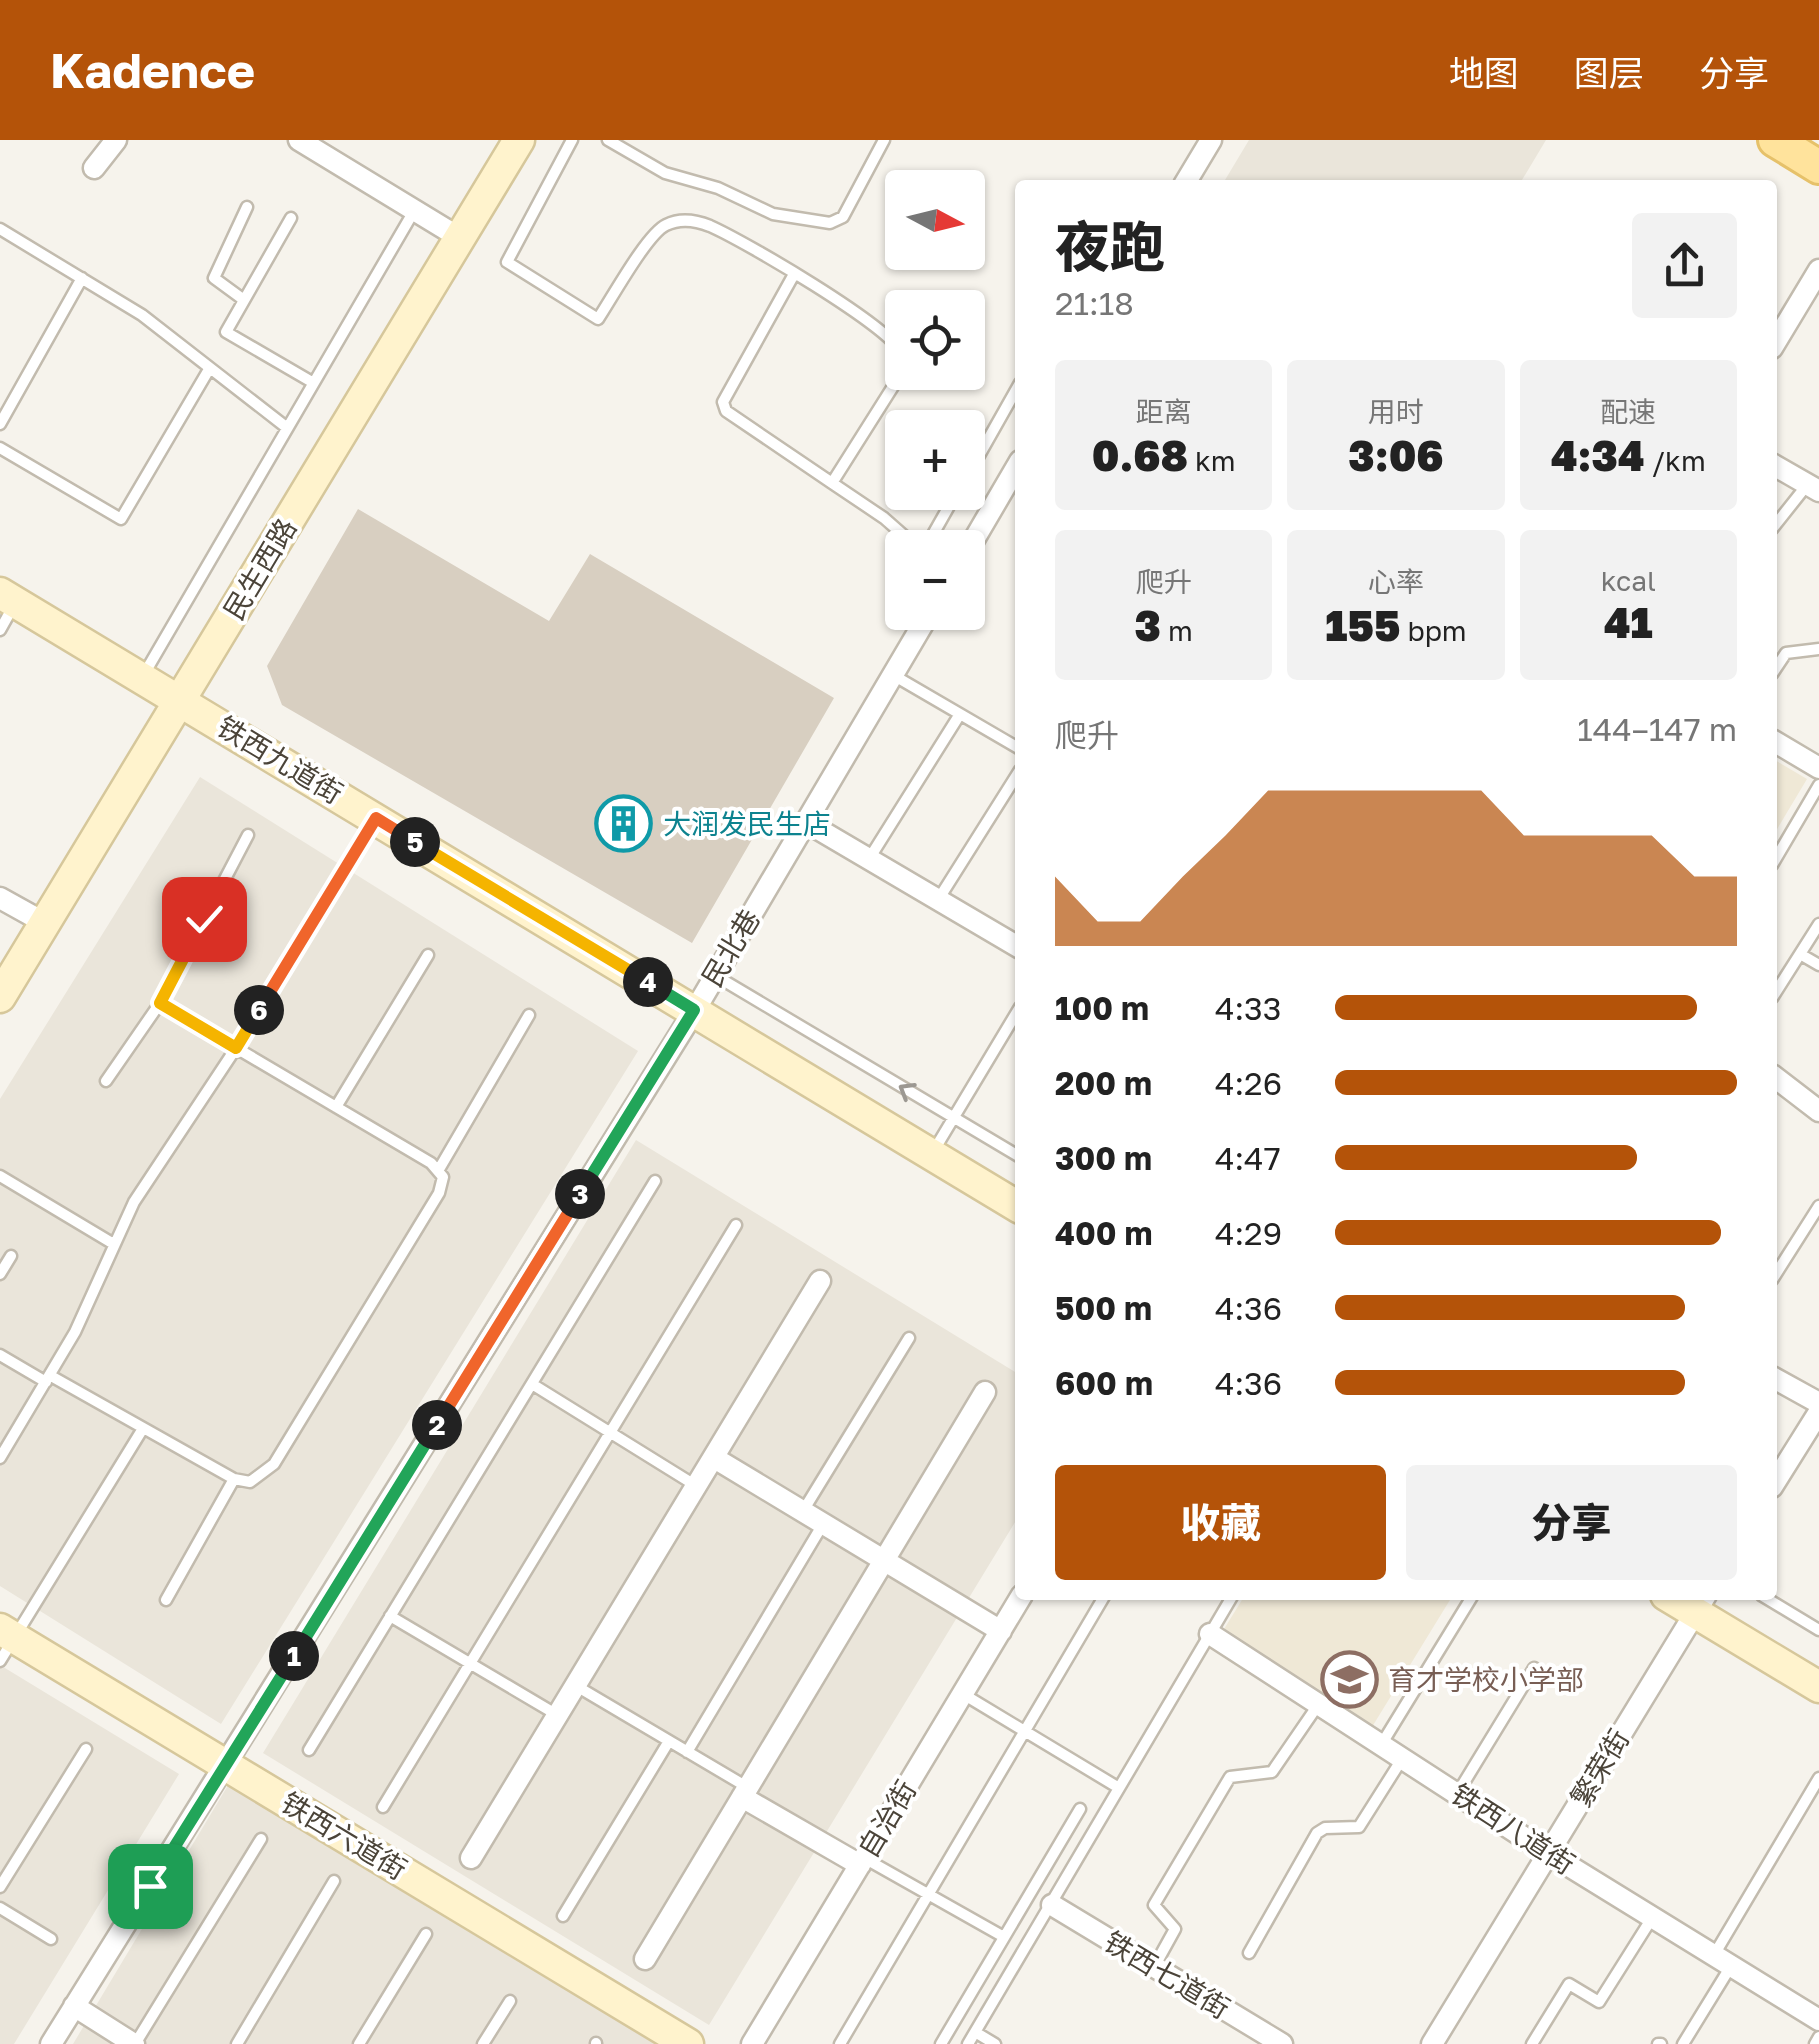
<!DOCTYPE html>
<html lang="zh">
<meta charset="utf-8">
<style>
body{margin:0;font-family:"Golos Text","Noto Sans SC",sans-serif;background:#f2f2f2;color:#222;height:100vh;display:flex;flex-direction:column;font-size:38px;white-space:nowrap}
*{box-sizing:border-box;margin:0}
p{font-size:32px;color:#767676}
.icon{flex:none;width:55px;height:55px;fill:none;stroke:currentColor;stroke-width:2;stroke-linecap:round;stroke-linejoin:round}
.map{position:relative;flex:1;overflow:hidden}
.side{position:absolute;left:1015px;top:40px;width:762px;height:1420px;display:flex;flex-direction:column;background:#fff;border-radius:10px;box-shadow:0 2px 8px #0004}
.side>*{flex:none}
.needle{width:65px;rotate:97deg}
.controls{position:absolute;left:885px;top:30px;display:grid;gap:20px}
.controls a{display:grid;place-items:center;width:100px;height:100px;border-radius:10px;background:#fff;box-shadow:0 2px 8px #0004;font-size:50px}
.pin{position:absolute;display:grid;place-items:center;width:85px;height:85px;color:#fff;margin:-42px;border-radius:20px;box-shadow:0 5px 15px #0006}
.km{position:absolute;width:50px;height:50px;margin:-25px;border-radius:50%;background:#222;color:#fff;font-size:28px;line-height:50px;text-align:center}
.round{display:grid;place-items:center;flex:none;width:105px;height:105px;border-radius:10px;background:#f2f2f2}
.summary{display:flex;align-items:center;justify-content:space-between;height:170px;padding:0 40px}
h1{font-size:55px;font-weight:800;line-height:75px}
.figures{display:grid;grid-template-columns:repeat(3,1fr);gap:15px;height:170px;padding:10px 40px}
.figures div{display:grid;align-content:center;border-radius:10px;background:#f2f2f2;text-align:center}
.figures b{font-size:42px;font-weight:800}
.figures small{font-size:28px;font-weight:400}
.figures p{font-size:28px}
.chart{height:280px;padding:20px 40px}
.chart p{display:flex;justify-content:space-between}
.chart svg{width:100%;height:180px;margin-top:10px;fill:#b45309;opacity:.7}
.button{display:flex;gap:20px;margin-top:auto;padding:20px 40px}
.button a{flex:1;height:115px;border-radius:10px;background:#b45309;color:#fff;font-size:40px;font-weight:800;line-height:115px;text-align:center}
.button a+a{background:#f2f2f2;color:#222}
ul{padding:0 40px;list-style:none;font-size:32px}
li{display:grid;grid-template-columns:160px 120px 1fr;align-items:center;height:75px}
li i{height:25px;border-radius:12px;background:#b45309}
header{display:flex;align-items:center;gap:60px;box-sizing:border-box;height:140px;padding:0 50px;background:#b45309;color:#fff}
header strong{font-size:48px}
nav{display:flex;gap:55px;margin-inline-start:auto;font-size:35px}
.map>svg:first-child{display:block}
</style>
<header>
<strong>Kadence</strong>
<nav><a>地图</a><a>图层</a><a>分享</a></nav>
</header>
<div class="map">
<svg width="1819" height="1904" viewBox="0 0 1819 1904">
<rect width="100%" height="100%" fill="#f6f3ec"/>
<path fill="#eae5da" d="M1249,0h297l-27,45h-297z
M200,637l438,274 -417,673 -221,-138v-487z
M636,1000l384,235v139l-311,511 -446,-272z
M0,1525l179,109 -165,270h-14z
M230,1642l425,262h-582z"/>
<path fill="#efe8d6" d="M1773,619l34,20 -34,57z
M1245,1455h208l-81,132 -151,-93z"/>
<path fill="#d8cfc1" d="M358,369l191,112 41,-67 244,144 -142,245 -410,-238 -15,-39z"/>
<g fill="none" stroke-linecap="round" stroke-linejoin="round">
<defs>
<path id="service" d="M572,0l-65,122 91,57c14,-21 49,-85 68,-94 14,-7 29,-5 44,1 36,16 176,98 192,127
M608,0l57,33 53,15 55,26 57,9 13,-6 41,-77
M291,78l-65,114 86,50
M0,89l142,86 144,112
M793,136l-70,126 3,9 106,72
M244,160l-30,-22 33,-71
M902,219l-3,18 -67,106 52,35 34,30
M0,284l82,-146
M0,308l121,71 87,-148
M968,335l52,-92
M1772,389l35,-44
M921,408l6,-3 30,-53
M0,490l14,-25
M1772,534l14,-21 33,-4
M893,535l127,74
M143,536l271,-465
M869,719l91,-145
M1772,725l47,-80
M938,760l82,-130
M1800,814l19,11
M716,836l304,181
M1772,858l47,-74
M106,941l54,-78 88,-168
M336,967l92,-152
M933,1012l87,-145
M438,1031l91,-156
M0,1036l112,67
M0,1134l11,-18
M1772,1140l47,-74
M0,1215l46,27
M51,1236l183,103 16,3 24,-18 165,-271 4,-16 -12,-14 -271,-160
M532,1244l166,103
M0,1318l75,-126 59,-130 102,-154 136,-225
M803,1371l106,-173
M1761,1455l58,35
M166,1460l68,-121
M390,1476l169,100
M0,1521l142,-231
M578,1547l169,100
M963,1554l156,94
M1381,1605l92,-150
M309,1610l346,-569
M687,1612l136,-228
M1457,1654l77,-126
M383,1667l353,-582
M864,1718l140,79
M0,1747l86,-138
M0,1768l51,31
M563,1776l106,-175
M1249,1813l68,-120 8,-5 34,-1 43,-68
M1714,1815l105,-177
M1154,1827l21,-38 -21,-24 76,-128 42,-5 46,-67
M975,1892l20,12
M135,1904l126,-205
M237,1904l97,-163
M359,1904l67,-110
M483,1904l27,-43
M596,1904v-1
M840,1904l265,-449
M941,1904l139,-235
M968,1904l265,-449
M1532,1904l37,-60 30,18 53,-84
M1658,1904h3
M1683,1904l48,-78
M1815,1904l4,-7"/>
<path id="minor" d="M299,0l161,98
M94,28l22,-28
M1184,45l27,-45
M1772,208l47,-78
M1772,324l47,27
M968,410l52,-89
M1772,600l47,28
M806,682l214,126
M0,758l45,25
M1772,935l47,36
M1772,1237l47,26
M716,1319l285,172
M1772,1347l47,-75
M1210,1494l338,219 271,167
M742,1657l118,68
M471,1718l349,-577
M1052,1765l230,139
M645,1819l340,-567
M74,1866l60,38
M51,1904l647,-1039 232,-393
M752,1904l270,-449
M1432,1904l274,-449"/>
<path id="secondary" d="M0,453l1020,615
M0,857l519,-857
M1666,1455l153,92
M0,1489l688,415"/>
<path id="primary" d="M1775,0l44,27"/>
</defs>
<use href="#service" stroke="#c2bbae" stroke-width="15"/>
<use href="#minor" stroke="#c2bbae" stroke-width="25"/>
<use href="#secondary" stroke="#d6c79b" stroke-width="35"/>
<use href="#primary" stroke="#e6c16a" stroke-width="38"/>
<use href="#service" stroke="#fff" stroke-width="10"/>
<use href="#minor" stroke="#fff" stroke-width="20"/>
<use href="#secondary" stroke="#fff3cd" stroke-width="30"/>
<use href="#primary" stroke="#ffe39c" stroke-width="32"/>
</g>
<defs><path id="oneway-chevron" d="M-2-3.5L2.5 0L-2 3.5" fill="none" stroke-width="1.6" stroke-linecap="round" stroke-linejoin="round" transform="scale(2.5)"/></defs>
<use stroke="#9c9892" href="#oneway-chevron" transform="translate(906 950) rotate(-149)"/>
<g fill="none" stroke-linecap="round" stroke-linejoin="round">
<defs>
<path id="split-1" d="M150,1746l144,-230"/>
<path id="split-2" d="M294,1516l143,-231"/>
<path id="split-3" d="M437,1285l143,-231"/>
<path id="split-4" d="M580,1054l114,-184 -46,-28"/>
<path id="split-5" d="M415,702l233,140"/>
<path id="split-6" d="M259,870l117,-192 39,24"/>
<path id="split-7" d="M204,779l-44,84 76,45 23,-38"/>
</defs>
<use href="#split-1" stroke="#fff" stroke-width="20"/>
<use href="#split-2" stroke="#fff" stroke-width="20"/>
<use href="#split-3" stroke="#fff" stroke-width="20"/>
<use href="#split-4" stroke="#fff" stroke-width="20"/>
<use href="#split-5" stroke="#fff" stroke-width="20"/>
<use href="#split-6" stroke="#fff" stroke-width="20"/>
<use href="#split-7" stroke="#fff" stroke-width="20"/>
<use href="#split-1" stroke="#22a559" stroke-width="12"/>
<use href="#split-2" stroke="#22a559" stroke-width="12"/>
<use href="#split-3" stroke="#f0652b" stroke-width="12"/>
<use href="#split-4" stroke="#22a559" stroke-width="12"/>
<use href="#split-5" stroke="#f5b400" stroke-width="12"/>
<use href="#split-6" stroke="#f0652b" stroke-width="12"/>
<use href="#split-7" stroke="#f5b400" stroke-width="12"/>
</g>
<defs>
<symbol id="building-ring" viewBox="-11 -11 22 22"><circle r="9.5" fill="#fff" stroke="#0f9aa8" stroke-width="1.5"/><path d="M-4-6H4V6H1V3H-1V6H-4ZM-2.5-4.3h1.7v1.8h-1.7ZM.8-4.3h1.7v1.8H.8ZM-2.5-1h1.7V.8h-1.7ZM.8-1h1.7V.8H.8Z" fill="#0f9aa8"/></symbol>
<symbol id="school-ring" viewBox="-11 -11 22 22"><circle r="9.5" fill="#fff" stroke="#8d6e63" stroke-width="1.5"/><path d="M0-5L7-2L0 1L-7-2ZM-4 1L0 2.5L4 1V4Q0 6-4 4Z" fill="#8d6e63"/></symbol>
</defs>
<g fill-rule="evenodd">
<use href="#building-ring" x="592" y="652" width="63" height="63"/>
<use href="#school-ring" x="1318" y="1508" width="63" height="63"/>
</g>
<g text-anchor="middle" stroke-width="8" stroke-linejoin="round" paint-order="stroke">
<g font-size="28" fill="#4b4439" stroke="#fff">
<text transform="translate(260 429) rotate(-59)" y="10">民生西路</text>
<text transform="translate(280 620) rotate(31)" y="10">铁西九道街</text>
<text transform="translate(731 808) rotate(-59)" y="10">民北巷</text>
<text transform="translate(1600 1628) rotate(-59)" y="10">繁荣街</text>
<text transform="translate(887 1679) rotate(-59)" y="10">自治街</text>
<text transform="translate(1513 1689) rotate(33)" y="10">铁西八道街</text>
<text transform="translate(344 1696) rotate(31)" y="10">铁西六道街</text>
<text transform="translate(1167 1835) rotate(31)" y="10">铁西七道街</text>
</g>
<g font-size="28" fill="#0d838f" stroke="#fff" text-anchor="start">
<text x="663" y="694">大润发民生店</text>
</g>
<g font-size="28" fill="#785e54" stroke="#fff" text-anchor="start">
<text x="1388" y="1550">育才学校小学部</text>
</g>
</g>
</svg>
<div class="controls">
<a><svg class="needle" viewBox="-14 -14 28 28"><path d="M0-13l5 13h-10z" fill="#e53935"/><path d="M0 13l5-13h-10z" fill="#767676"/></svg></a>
<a><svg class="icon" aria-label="locate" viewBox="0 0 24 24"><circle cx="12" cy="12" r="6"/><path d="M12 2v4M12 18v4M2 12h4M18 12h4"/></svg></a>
<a>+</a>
<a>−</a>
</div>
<div class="pin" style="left:150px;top:1746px;background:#1e9e55"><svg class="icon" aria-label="arrive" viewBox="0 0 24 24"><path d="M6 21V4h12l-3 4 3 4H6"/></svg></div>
<div class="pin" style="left:204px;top:779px;background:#d93025"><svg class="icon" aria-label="check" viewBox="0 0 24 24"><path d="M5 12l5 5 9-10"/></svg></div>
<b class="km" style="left:294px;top:1516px">1</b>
<b class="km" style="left:437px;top:1285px">2</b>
<b class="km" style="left:580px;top:1054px">3</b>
<b class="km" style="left:648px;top:842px">4</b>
<b class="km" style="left:415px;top:702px">5</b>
<b class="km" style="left:259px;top:870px">6</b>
<section class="side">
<div class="summary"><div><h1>夜跑</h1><p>21:18</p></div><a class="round"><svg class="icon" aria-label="share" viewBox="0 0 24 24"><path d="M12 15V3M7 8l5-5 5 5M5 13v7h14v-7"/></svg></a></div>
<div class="figures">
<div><p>距离</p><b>0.68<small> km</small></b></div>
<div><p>用时</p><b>3:06</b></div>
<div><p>配速</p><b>4:34<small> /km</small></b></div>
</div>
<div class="figures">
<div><p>爬升</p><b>3<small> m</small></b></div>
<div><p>心率</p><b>155<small> bpm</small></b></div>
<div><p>kcal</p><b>41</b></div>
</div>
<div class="chart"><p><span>爬升</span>144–147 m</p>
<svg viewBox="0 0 160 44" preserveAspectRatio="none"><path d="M0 44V27L10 38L20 38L30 27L40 17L50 6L60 6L70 6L80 6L90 6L100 6L110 17L120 17L130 17L140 17L150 27L160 27V44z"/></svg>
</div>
<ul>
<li><b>100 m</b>4:33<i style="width:90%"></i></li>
<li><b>200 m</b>4:26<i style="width:100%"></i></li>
<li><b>300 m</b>4:47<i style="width:75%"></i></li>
<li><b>400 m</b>4:29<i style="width:96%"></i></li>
<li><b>500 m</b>4:36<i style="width:87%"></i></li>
<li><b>600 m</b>4:36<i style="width:87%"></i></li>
</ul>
<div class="button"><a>收藏</a><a>分享</a></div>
</section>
</div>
